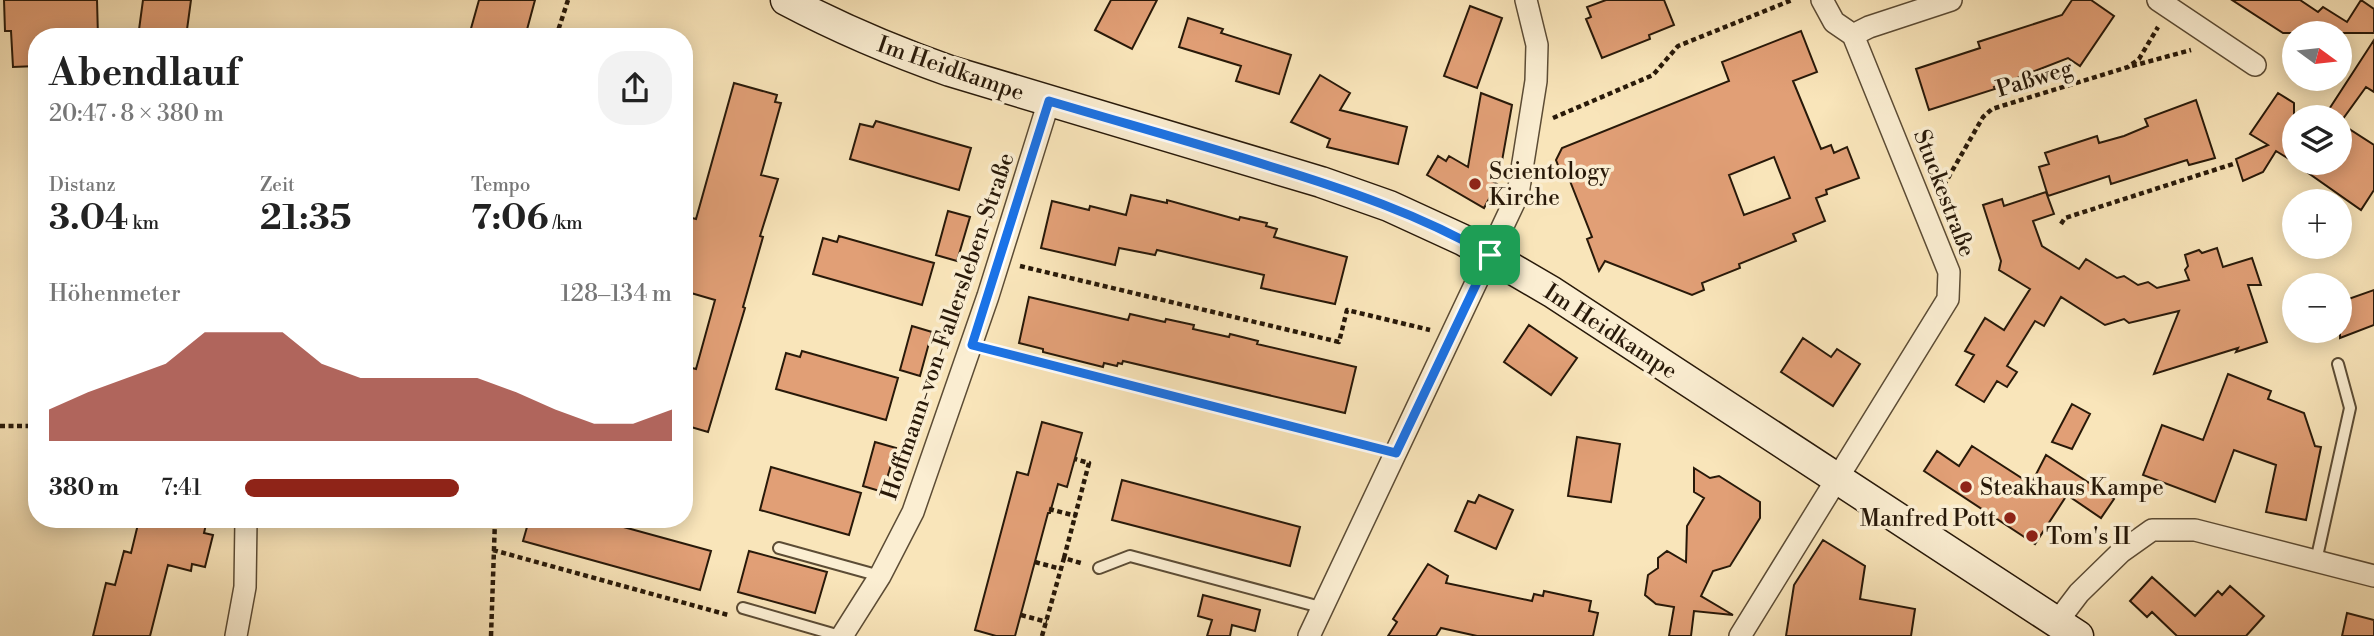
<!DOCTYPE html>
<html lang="de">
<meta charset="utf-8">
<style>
body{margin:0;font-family:"Libre Bodoni",serif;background:#f2f2f2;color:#222;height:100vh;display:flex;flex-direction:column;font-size:26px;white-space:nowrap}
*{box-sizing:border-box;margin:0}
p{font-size:23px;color:#767676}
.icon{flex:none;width:38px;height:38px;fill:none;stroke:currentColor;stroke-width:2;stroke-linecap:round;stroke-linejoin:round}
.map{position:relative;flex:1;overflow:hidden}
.sheet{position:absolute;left:28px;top:28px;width:665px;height:500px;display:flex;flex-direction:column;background:#fff;border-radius:28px;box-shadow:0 4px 18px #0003}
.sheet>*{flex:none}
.needle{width:46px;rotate:105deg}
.controls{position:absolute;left:2282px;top:21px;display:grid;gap:14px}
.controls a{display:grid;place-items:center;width:70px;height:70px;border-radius:50%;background:#fff;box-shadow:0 4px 18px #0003;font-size:35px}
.pin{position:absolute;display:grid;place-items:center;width:60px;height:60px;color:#fff;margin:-30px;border-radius:14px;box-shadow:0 4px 10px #0006}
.round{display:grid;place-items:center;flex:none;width:74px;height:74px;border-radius:28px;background:#f2f2f2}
.summary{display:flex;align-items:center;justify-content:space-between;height:119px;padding:0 21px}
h1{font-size:38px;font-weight:700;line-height:52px}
.figures{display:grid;grid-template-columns:repeat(3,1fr);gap:10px;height:119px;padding:7px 21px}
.figures div{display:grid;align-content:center}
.figures b{font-size:35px;font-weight:700}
.figures small{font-size:19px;font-weight:400}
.figures p{font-size:19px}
.chart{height:196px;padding:14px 21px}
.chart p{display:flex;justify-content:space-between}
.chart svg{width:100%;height:126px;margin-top:7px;fill:#8f2418;opacity:.7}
ul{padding:0 21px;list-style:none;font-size:23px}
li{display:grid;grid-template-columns:112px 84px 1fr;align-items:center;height:52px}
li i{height:18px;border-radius:9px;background:#8f2418}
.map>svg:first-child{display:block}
</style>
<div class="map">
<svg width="2374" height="636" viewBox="0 0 2374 636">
<rect width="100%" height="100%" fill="#f9e5ba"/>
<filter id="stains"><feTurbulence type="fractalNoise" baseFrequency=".00286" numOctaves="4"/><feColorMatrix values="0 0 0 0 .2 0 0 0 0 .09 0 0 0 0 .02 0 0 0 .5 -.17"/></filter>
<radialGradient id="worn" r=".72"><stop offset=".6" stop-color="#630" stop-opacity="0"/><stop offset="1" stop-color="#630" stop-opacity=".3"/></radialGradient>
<path fill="#e19f76" stroke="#281909" stroke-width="2" fill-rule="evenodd" d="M4,0h93l1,37h-61v29l-24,1 -2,-36h-6z
M143,0h48l-5,37h-48z
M479,0h56l-10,37h-38l-17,-5z
M1111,0h46l-25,49 -37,-19z
M1606,0h58l10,25 -25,10 1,4 -48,19 -16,-39 5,-2 -4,-10z
M2072,0h19l23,16 -34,50 -12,-8 -74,29 1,2 -66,21 -13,-41 64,-21 -2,-6 84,-27z
M2232,0h68l18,12 5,-5 24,15 14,-22 13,9v24h-91z
M1470,6l32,12 -25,70 -33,-12z
M1188,18l35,11 -2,4 70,22 -12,39 -43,-13 5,-15 -62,-19z
M1801,31l16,41 -24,9 28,68 10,-4 3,8 13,-6 12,31 -33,12 1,4 -11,4 9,23 -32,13 3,7 -57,23 1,4 -38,15 2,7 -12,5 -87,-34 -6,10 -12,-32 5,-2 -24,-61 -5,2 -7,-18 6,-12 167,-67 -7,-19zM1774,157l16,41 -46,17 -15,-40z
M2374,40v52l-8,-5 -26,36 34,22v45l-13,20 -67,-47h46v-46h-16z
M1320,75l30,18 -10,17 67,17 -9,37 -71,-17 3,-8 -39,-17z
M734,83l43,12 -2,7 6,1 -20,72 17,4 -18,57 3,1 -20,70 2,1 -37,124 -24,-7v-59l12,3 19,-69 -31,-9v-75l12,3z
M1481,93l31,12 -10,56 -11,19 6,4 -13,24 -57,-33 11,-19 8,5 3,-5 19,11z
M2278,93l16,10v59l-18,-11 -13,21 -20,9 -7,-22 32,-14 -18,-11z
M2196,100l19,58 -26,7 -2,-5 -76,24 -2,-8 -61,20 -9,-29 10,-3 -4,-11 52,-17 2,7 25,-7 24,-10 -3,-7z
M876,121l95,27 -12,42 -109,-31 10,-35 13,3z
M2046,192l8,22 -21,7 9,25 37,23 7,-10 31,19 7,-2 14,9 10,-3 9,6 32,-8 -4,-10 3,-4 -3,-11 14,-5 3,3 15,-5 6,19 29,-9 9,27h-13l19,57 -31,10 2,-4 -84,26 25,-63 -50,12 -5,-4 -19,6 -44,-28 -17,29 -9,-5 -28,45 10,6 -10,15 -10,-6 -13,21 -28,-17 18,-30 -9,-4 20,-33 19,12 26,-41 -31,-19 2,-9 -18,-56 19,-6 2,7z
M1131,195l36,8v-3l72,20 1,-3 27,6 -1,3 11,3 -3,8 73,20 -12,47 -74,-16 3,-13 -107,-25 -2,5 -36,-7 -4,17 -74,-17 11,-47 37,9 1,-4 36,9z
M948,211l22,6 -13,44 -21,-6z
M839,236l95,27 -12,42 -109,-31 10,-36 14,4z
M2374,290v35l-34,13v-36z
M1029,297l99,23 2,-6 35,8 1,-3 28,6 -1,4 36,8 1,-3 28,7 -1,3 99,23 -11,46 -222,-52 -1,3 -4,-1 -1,3 -13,-3 -1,4 -60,-15v-3l-24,-6z
M1529,325l48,33 -26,37 -47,-33z
M912,326l20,6 -12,44 -20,-6z
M1803,338l28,19 6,-8 23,15 -27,42 -52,-34z
M802,351l96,27 -12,42 -110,-31 10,-36 14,4z
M2228,374l43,17 -3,8 36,14 11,33 6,1 -15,73 -40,-8 10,-47 -42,-15 -19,52 -72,-27 19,-50 41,15z
M2072,404l18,10 -18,35 -20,-7z
M1042,422l40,11 -15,54 -9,-3 -8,29h-2l-33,123h-19l-21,-6 42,-158 11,3z
M1577,437l43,7 -9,58 -43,-6z
M875,442l21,6 -13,44 -20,-6z
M1972,446l59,38 15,-29 68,44 -13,19 -34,-23 -32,49 -111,-73 13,-20 22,15z
M771,467l90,26 -12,42 -89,-25z
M1694,468l16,10 9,-2 41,26v16l-30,48 -17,5 -12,25 32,19 -39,-4 -3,25h-22l5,-29 -18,-3 -11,-9 3,-20 10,-7v-10l9,-7 19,11 1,-36 17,-28 -10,-6z
M1122,480l178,47 -10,39 -178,-46z
M1479,495l34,15 -17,39 -41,-18 13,-30 7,2z
M139,520h68l-3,13 9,2 -8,32 -13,-3 -1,7 -23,-6 -18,71h-57l13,-53 9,2 9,-34 7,2z
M529,520h69l113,31 -11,39 -177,-49z
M1823,540l42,26 -5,33 55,10 -4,27h-125l8,-51z
M749,551l78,21 -12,41 -77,-21z
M1428,564l20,12 -2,7 86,18 2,-7 9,2 1,-5 47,10 -2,10 9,2 -5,23h-116l-36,-8 -5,8h-48l9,-14 -4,-3z
M2152,577l43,39 23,-25 4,4 8,-9 34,30 -18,20h-69l-25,-24 -5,5 -17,-16z
M1203,595l57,15 -5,21 -23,-6 -2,11h-23l5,-16 -14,-4z
M2347,613l27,7v16h-32z"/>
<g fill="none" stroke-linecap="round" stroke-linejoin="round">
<defs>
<path id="lane" d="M779,548l101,28
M2316,561l34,-153 -12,-44
M1099,568l31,-12 194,52
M743,608l97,28"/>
<path id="street" d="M2158,0l97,65
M1853,35l16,-8 82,-27
M2057,622l22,-29 42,-41 31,-22h43l179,46
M236,636l9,-49 1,-67
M842,636l38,-60 33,-64 75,-216 61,-195
M1309,636l209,-442 18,-113 1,-36 -11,-45
M1740,636l208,-337 1,-27 -96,-237 -19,-13 -12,-22"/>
<path id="secondary" d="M786,0c53,28 107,51 164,71l371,111 68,24 74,34 89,52 526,344"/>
</defs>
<use href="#lane" stroke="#5c4c35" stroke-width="14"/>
<use href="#street" stroke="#5c4c35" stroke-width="24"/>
<use href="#secondary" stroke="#281909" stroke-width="33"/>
<path stroke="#281909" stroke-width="4.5" stroke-dasharray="5 3.5" stroke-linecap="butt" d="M556,37l12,-37
M2132,66l59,-16
M1553,118l100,-43 25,-29 114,-46
M1936,189l8,-4 39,-68 9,-8 136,-42 11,-8 19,-32
M2061,224l4,-6 168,-54
M1020,266l319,76 8,-32 83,20
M990,349l385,98
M0,426h37
M1049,509l27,7
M493,550l235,65
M1064,558l25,-95 -14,-4
M1035,562l26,7
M1021,615l26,7
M491,636l4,-116
M1042,636l22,-78 20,6"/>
<use href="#lane" stroke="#fbeed2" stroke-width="10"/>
<use href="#street" stroke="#fbeed2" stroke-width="21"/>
<use href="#secondary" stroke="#fbeed2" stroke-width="30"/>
</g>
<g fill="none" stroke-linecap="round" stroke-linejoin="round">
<defs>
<path id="route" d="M1049,101c74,22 147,42 220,65 76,23 152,49 221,89l-94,198 -424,-108z"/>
</defs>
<use href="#route" stroke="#fff" stroke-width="14"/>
<use href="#route" stroke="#1a73e8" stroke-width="9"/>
</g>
<g fill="#8f2418" stroke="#fbeed2" stroke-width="2.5">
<circle cx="1475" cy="184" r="7"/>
<circle cx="1966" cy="487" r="7"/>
<circle cx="2010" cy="518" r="7"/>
<circle cx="2032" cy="536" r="7"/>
</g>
<g text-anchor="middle" stroke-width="7" stroke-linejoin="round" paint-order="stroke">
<g font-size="23" fill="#281909" stroke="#fbeed2">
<text transform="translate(951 68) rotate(19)" y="8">Im Heidkampe</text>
<text transform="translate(2034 78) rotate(-17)" y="8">Paßweg</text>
<text transform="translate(1945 193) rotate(69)" y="8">Stuckestraße</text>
<text transform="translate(947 326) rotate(-71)" y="8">Hoffmann-von-Fallersleben-Straße</text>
<text transform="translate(1611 331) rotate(33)" y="8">Im Heidkampe</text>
</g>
<g font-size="23" fill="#281909" stroke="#fbeed2" text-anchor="start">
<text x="1489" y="179">Scientology<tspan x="1489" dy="26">Kirche</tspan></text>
<text x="1980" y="495">Steakhaus Kampe</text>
<text x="1996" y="526" text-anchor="end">Manfred Pott</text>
<text x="2046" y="544">Tom's II</text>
</g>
</g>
<rect width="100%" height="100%" filter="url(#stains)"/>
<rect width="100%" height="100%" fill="url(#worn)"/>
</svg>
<div class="controls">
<a><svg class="needle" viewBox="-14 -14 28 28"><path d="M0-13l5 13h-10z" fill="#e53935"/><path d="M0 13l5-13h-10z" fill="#767676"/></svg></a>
<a><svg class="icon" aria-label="layers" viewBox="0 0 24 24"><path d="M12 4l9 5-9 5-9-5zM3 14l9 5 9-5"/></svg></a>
<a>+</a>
<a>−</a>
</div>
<div class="pin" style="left:1490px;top:255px;background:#1e9e55"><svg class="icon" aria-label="arrive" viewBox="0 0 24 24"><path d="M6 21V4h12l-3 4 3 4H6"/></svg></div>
<section class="sheet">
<div class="summary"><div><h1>Abendlauf</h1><p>20:47 · 8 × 380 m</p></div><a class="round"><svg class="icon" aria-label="share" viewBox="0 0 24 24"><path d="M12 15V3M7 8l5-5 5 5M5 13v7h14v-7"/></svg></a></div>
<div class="figures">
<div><p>Distanz</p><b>3.04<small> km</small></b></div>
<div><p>Zeit</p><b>21:35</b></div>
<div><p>Tempo</p><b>7:06<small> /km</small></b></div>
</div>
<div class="chart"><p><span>Höhenmeter</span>128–134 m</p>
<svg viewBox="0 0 160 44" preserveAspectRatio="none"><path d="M0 44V33L10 27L20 22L30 17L40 6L50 6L60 6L70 17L80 22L90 22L100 22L110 22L120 27L130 33L140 38L150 38L160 33V44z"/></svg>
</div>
<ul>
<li><b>380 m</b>7:41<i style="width:50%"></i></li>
</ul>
</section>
</div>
